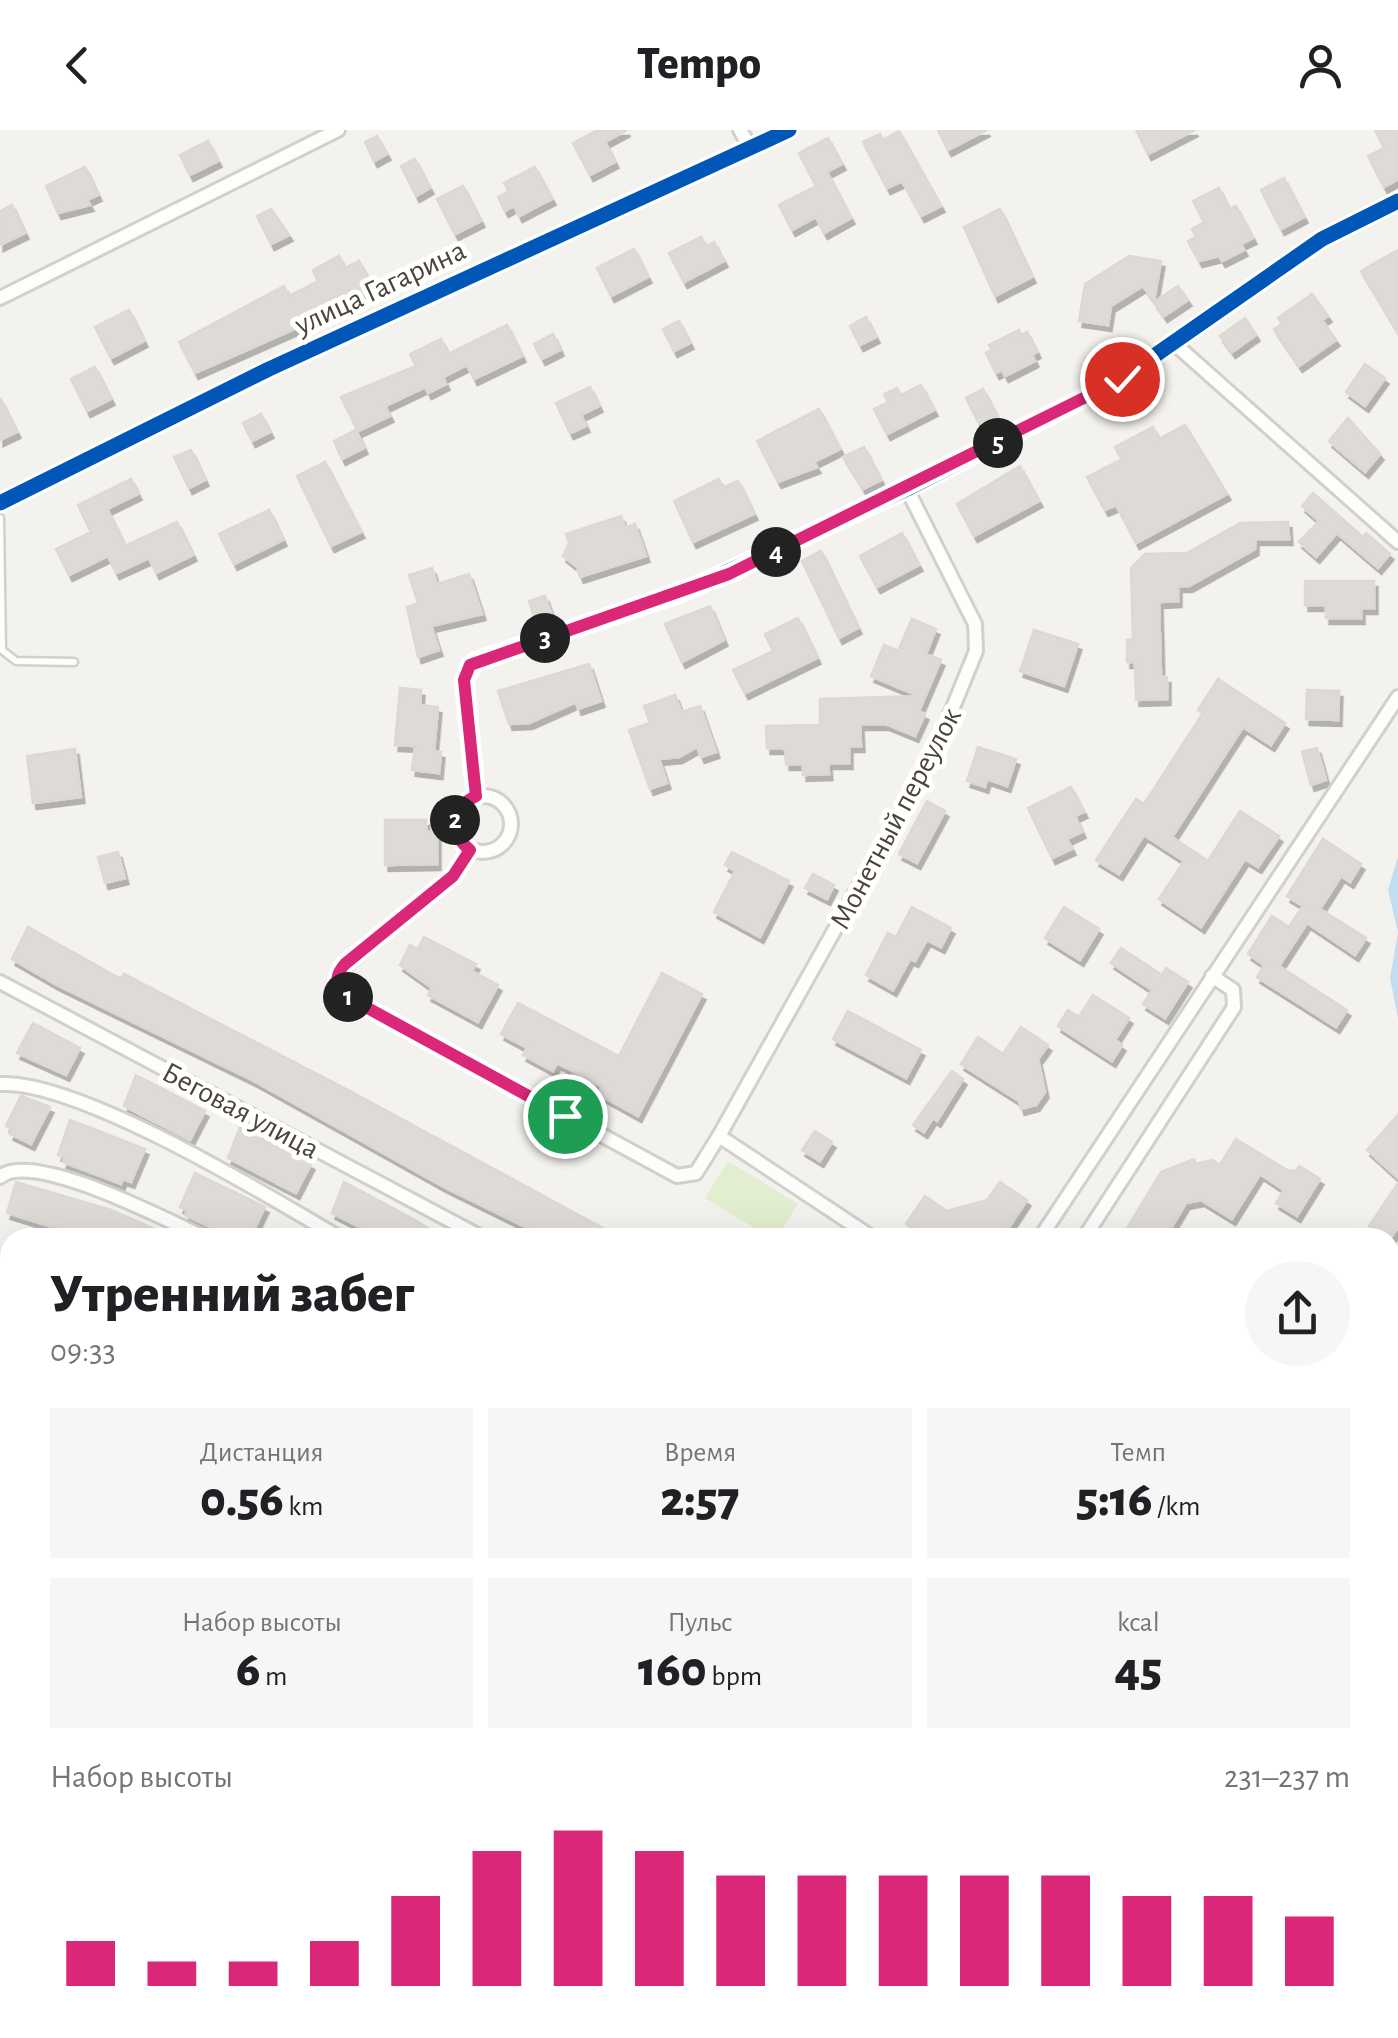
<!DOCTYPE html>
<html lang="ru">
<meta charset="utf-8">
<style>
body{margin:0;font-family:"Alegreya Sans",sans-serif;background:#f6f6f6;color:#202124;height:100vh;display:flex;flex-direction:column;font-size:38px;white-space:nowrap}
*{box-sizing:border-box;margin:0}
p{font-size:32px;color:#757577}
.icon{flex:none;width:55px;height:55px;fill:none;stroke:currentColor;stroke-width:2;stroke-linecap:round;stroke-linejoin:round}
.map{position:relative;flex:1;overflow:hidden}
.drawer{position:absolute;left:0px;top:1098px;width:1400px;height:812px;display:flex;flex-direction:column;background:#fff;border-radius:30px 30px 0 0;box-shadow:0 10px 40px #0002}
.drawer>*{flex:none}
.pin{position:absolute;display:grid;place-items:center;width:85px;height:85px;color:#fff;margin:-42px;border:5px solid #fff;border-radius:50%;box-shadow:0 2px 10px #0007}
.km{position:absolute;width:50px;height:50px;margin:-25px;border-radius:50%;background:#222;color:#fff;font-size:28px;line-height:50px;text-align:center}
.round{display:grid;place-items:center;flex:none;width:105px;height:105px;border-radius:52px;background:#f6f6f6}
.overview{display:flex;align-items:center;justify-content:space-between;height:170px;padding:0 50px}
h1{font-size:55px;font-weight:800;line-height:75px}
.metrics{display:grid;grid-template-columns:repeat(3,1fr);gap:15px;height:170px;padding:10px 50px}
.metrics div{display:grid;align-content:center;border-radius:0px;background:#f6f6f6;text-align:center}
.metrics b{font-size:50px;font-weight:800}
.metrics small{font-size:28px;font-weight:400}
.metrics p{font-size:28px}
.chart{height:280px;padding:20px 50px}
.chart p{display:flex;justify-content:space-between}
.chart svg{width:100%;height:180px;margin-top:10px;stroke:#db2777;stroke-width:6}
header{display:flex;justify-content:space-between;align-items:center;height:130px;padding:0 50px;background:#fff;font-size:45px;font-weight:800}
.map>svg:first-child{display:block}
</style>
<header><svg class="icon" aria-label="back" viewBox="0 0 24 24"><path d="M15 5l-7 7 7 7"/></svg>Tempo<svg class="icon" aria-label="person" viewBox="0 0 24 24"><circle cx="12" cy="8" r="4"/><path d="M4 21q1-7 8-7t8 7"/></svg></header>
<div class="map">
<svg width="1398" height="1908" viewBox="0 0 1398 1908">
<defs>
<filter id="shadow"><feDropShadow dx="3.5" dy="6" stdDeviation="0" flood-color="#0004"/></filter>
</defs>
<rect width="100%" height="100%" fill="#f4f2ee"/>
<path fill="#e1eecf" d="M728,1031l70,43 -21,33h-8l-64,-39z
M1390,1598l8,7v303h-1303l5,-8h1290z"/>
<path fill="#c0ddf1" d="M1398,727v161l-8,-40 8,-46 -10,-42z"/>
<g fill="none" stroke-linecap="round" stroke-linejoin="round">
<path stroke="#c0ddf1" stroke-width="5" d="M1390,1897l8,-10
M1381,1908l7,-8"/>
</g>
<path fill="#dedbd6" stroke="#dcd9d4" stroke-width="2.5" filter="url(#shadow)" d="M598,0h29l-22,12 10,20 -25,13 -17,-32z
M938,0h49l-39,20z
M1136,0h59l-47,24z
M1375,0h23v49l-14,8 -16,-31 16,-8z
M899,1l42,75 -20,10 -19,-35 -15,7 -24,-46 17,-8 3,6z
M377,6l10,18 -13,7 -9,-19z
M828,8l14,26 -15,8 24,46 -27,15 -8,-16 -24,13 -13,-25 37,-19 -17,-33z
M208,11l10,20 -28,14 -10,-20z
M415,29l15,29 -14,8 -15,-30z
M85,37l13,28 -11,5 3,5 -32,8 -12,-27z
M535,37l17,32 -33,17 -5,-10 -9,5 -7,-14 11,-6 -5,-8z
M1284,48l20,39 -23,12 -20,-39z
M463,56l18,35 -26,13 -18,-35z
M1219,58l10,21 7,-3 17,32 -12,6 3,6 -22,11 -3,-5 -20,5 -11,-20 8,-4 -4,-8 12,-7 -11,-21z
M12,75l13,28 -25,12v-34z
M271,79l18,26 -18,9 -14,-28z
M1000,79l32,68 -37,19 -31,-69z
M701,107l5,9 8,-4 10,19 -40,21 -15,-29z
M634,119l14,28 -37,19 -14,-28z
M1398,120v83l-37,-62z
M339,126l6,12 14,-7 14,26 -65,36 -113,50 -16,-31 105,-56 5,10 29,-15 -5,-11z
M1129,126l32,5 -7,40 -11,-15 -32,20 -3,19 -29,-4 6,-37z
M1178,156l10,14 -24,16 -10,-14z
M1312,164l16,22 -6,4 14,20 -37,26 -25,-37 8,-5 -4,-6z
M129,180l15,31 -33,17 -16,-31z
M866,187l10,20 -16,8 -10,-19z
M1245,188l11,17 -24,17 -12,-16z
M679,191l11,22 -16,8 -11,-22z
M507,195l15,31 -48,23 -7,-14 -24,12 3,7 -18,9 -3,-6 -40,19 5,10 -32,15 -17,-34 75,-31 -6,-12 31,-15 7,15z
M1019,200l2,5 6,-3 10,20 -5,3 3,6 -30,15 -3,-6 -6,3 -10,-20 6,-3 -3,-5z
M553,204l7,16 -18,9 -8,-15z
M1365,234l20,14 -20,28 -19,-14z
M95,237l16,32 -24,12 -16,-32z
M921,255l13,25 -47,24 -13,-25 14,-7 -4,-8 13,-6 4,7z
M590,257l9,19 -18,9 5,11 -16,7 -14,-30z
M983,259l15,29 -17,9 -15,-29z
M0,268l17,34 -17,8z
M819,279l21,40 -26,13 3,5 -39,15 -21,-41z
M261,284l9,18 -18,9 -9,-18z
M1348,288l32,36 -15,18 -36,-31z
M1185,295l42,69 -91,49 -20,-38 -11,5 -18,-33 35,-18 -7,-12 38,-20 6,12z
M356,300l8,18 -22,11 -8,-18z
M864,317l17,33 -18,9 -20,-32z
M191,320l14,30 -16,8 -15,-31z
M325,332l36,70 -30,14 -34,-70z
M1020,336l19,35 -65,35 -17,-32z
M131,349l7,15 -31,15 18,37 52,-24 16,33 -37,18 -7,-15 -33,15 -8,-17 -39,19 -13,-26 35,-17 -13,-27z
M719,349l4,9 15,-7 16,33 -61,28 -19,-41z
M1313,363l50,44 3,-4 24,21 -12,14 -41,-35 -21,24 -17,-15 20,-21 -17,-15z
M269,380l14,30 -49,24 -15,-30z
M621,386l4,12 10,-4 11,32 -66,21 -3,-10 -14,-11 6,-13 -3,-9z
M1288,392l1,17h-34v10l-66,37h-11v15l-19,1 2,75h6v22l-31,1 -1,-38h-8v-22l6,-1 -2,-71 14,-14 42,-1 53,-30z
M902,403l17,32 -42,22 -17,-31z
M821,421l37,77 -19,10 -37,-77z
M432,438l5,16 32,-10 13,40 -51,12 8,24 -21,7 -11,-50 11,-4 -9,-28z
M1305,451h69v27h-13v10h-35v-13h-21z
M545,466l7,20 -16,6 -7,-21z
M710,476l14,34 -42,22 -17,-38z
M798,488l19,40 -72,35 -12,-23 40,-19 -8,-17z
M912,489l24,10 -10,25 15,6 -22,51 6,3 -10,22 -29,-12h-26l1,22h-12v17h-21l1,11 -26,1v-11h-17l-1,-16h-18l-1,-22 54,-1v-26l99,-3 -48,-20 13,-31 14,6z
M1034,500l44,14 -14,42 -44,-15z
M589,534l12,37 -23,8 -2,-7 -47,21 -20,1 -11,-33z
M1218,549l67,44 -14,22 -28,-18 -71,110 36,24 32,-50 39,25 -21,31 -13,-8 -44,68 -42,-28 25,-38 -40,-26 -25,39 -23,-14 40,-61 8,5 59,-91 -5,-3z
M400,558l21,2 -1,15 18,2 -4,44 7,1 -2,21 -27,-3 3,-24 -20,-1z
M1307,560l32,1 -1,29 -32,-1z
M675,565l6,17 19,-6 16,46 -15,5 -4,-10 -18,10 -20,2 8,24 -17,6 -21,-59 21,-7 -6,-17z
M978,617l38,12 -9,27 -20,-7 -2,8 -18,-6z
M1317,618l9,32 -15,5 -9,-33z
M75,619l6,48 -48,6 -6,-47z
M1071,657l13,25 -9,4 7,16 -15,7 5,10 -20,9 -24,-50z
M927,671l18,10 -28,52 -18,-9z
M385,690h41v12h11v32l-52,1z
M1323,709l38,25 -11,18 -9,-6 -21,33 46,29 -11,17 -48,-32 -28,43 68,44 -11,17 -79,-50 7,-12 -16,-11 24,-38 17,11 14,-21 -16,-10z
M118,722l7,26 -20,5 -7,-26z
M732,722l57,29 -29,56 -46,-25 21,-41 -10,-6z
M813,744l21,11 -7,14 -22,-11z
M912,777l39,21 -10,19 -14,-7 -12,21 -5,-2 -17,31 -27,-15 22,-42 8,4z
M1064,777l35,22 -19,31 -35,-22z
M28,797l93,52 3,-5 228,118 269,146h-73l-104,-51 -190,-106 -199,-97 -43,-25z
M424,807l52,27 -4,7 26,14 -20,37 -50,-27 4,-7 -32,-23 10,-20 8,4z
M1121,818l41,27 4,-7 22,14 -23,36 -22,-14 9,-14 -41,-27z
M662,843l40,21 -64,122 -40,-22 4,-7 -45,-24 -4,8 -30,-16 4,-7 -26,-14 17,-31 101,53z
M1093,865l36,23 -14,22 7,5 -10,16 -54,-35 10,-16 11,7z
M848,881l73,39 -15,28 -73,-39z
M33,893l47,25 -14,27 -49,-22z
M1021,897l27,18 -10,14 7,33 -9,13 -15,4 -2,-8 -58,-37 17,-27 25,17z
M952,941l11,8 -26,42 -4,-3 -9,14 -11,-7z
M136,945l69,36 -15,29 -66,-34z
M21,966l29,11 -19,37 -21,-10 2,-5 -6,-3z
M1398,985v63l-31,-28z
M70,990l75,29 -14,33 -8,-3 -2,5 -58,-22 2,-5 -7,-2z
M240,997l71,37 -15,29 -68,-35z
M815,1001l17,11 -12,19 -18,-11z
M1236,1009l51,31 9,1 3,-5 21,13 -23,37 -21,-13 8,-13 -24,-16 -28,45 -31,-19 -15,3 -21,35h-27l-12,-8 35,-58 33,-13 2,5 16,-4 8,5z
M195,1043l70,34 -15,31h-16l-49,-23 2,-5 -7,-3z
M16,1052l95,28 64,28h-87l-81,-25z
M344,1052l71,38 29,18h-73l2,-4 -41,-21z
M1000,1052l27,18 -25,38h-75l-21,-14 19,-28 22,15 40,-11z
M1398,1053v44l-8,12 -21,-13z"/>
<g fill="none" stroke-linecap="round" stroke-linejoin="round">
<defs>
<path id="lane" d="M0,388l2,132 14,11 58,1
M0,1217l10,3
M0,1249l10,-16
M137,1900l13,8"/>
<path id="street" d="M740,0l10,17
M0,168l338,-168
M1176,215l222,197
M0,373l269,-134 520,-239
M455 694a28 28 0 1 1 56 0a28 28 0 1 1-56 0Z
M476,666l-12,-116 12,-19 205,-68 226,-104 214,-110 201,-140 76,-38
M470,720l-17,25 -114,96 3,23 335,182 19,-3 23,-37 154,102
M0,852l483,256
M0,954c79,-4 267,111 340,154
M719,1006l217,-387 40,-98 -1,-27 -68,-135
M0,1047c32,-28 168,44 206,61
M1040,1108l358,-541
M1084,1108l150,-231 -1,-17 -21,-14
M0,1194l10,4
M1390,1271l8,-8
M0,1433l10,7
M1390,1567l8,7
M0,1639l10,7
M0,1841l10,7
M76,1908l5,-8"/>
</defs>
<use href="#lane" stroke="#d2d0cb" stroke-width="11"/>
<use href="#street" stroke="#d2d0cb" stroke-width="18"/>
<use href="#lane" stroke="#fdfdfc" stroke-width="6"/>
<use href="#street" stroke="#fdfdfc" stroke-width="12"/>
<defs>
<path id="cycleway" d="M0,373l269,-134 520,-239
M476,666l-12,-116 12,-19 205,-68 226,-104 214,-110 201,-140 76,-38"/>
</defs>
<use href="#cycleway" stroke="#fff" stroke-width="21"/>
<use href="#cycleway" stroke="#0057b8" stroke-width="15"/>
</g>
<g fill="none" stroke-linecap="round" stroke-linejoin="round">
<defs>
<path id="route" d="M565,986l-223,-122c-7,-12 -6,-20 3,-30l108,-88 17,-26c-22,-17 -19,-42 6,-54l-12,-116 6,-15 259,-91 393,-195"/>
</defs>
<use href="#route" stroke="#fff" stroke-width="20"/>
<use href="#route" stroke="#db2777" stroke-width="12"/>
</g>
<g text-anchor="middle" stroke-width="10" stroke-linejoin="round" paint-order="stroke">
<g font-size="30" fill="#4b4439" stroke="#fff">
<text transform="translate(380 157) rotate(-25)" y="10">улица Гагарина</text>
<text transform="translate(895 688) rotate(-62)" y="10">Монетный переулок</text>
<text transform="translate(241 980) rotate(28)" y="10">Беговая улица</text>
</g>
</g>
</svg>
<div class="pin" style="left:565px;top:986px;background:#1e9e55"><svg class="icon" aria-label="arrive" viewBox="0 0 24 24"><path d="M6 21V4h12l-3 4 3 4H6"/></svg></div>
<div class="pin" style="left:1122px;top:249px;background:#d93025"><svg class="icon" aria-label="check" viewBox="0 0 24 24"><path d="M5 12l5 5 9-10"/></svg></div>
<b class="km" style="left:348px;top:867px">1</b>
<b class="km" style="left:455px;top:690px">2</b>
<b class="km" style="left:545px;top:508px">3</b>
<b class="km" style="left:776px;top:422px">4</b>
<b class="km" style="left:998px;top:313px">5</b>
<section class="drawer">
<div class="overview"><div><h1>Утренний забег</h1><p>09:33</p></div><a class="round"><svg class="icon" aria-label="share" viewBox="0 0 24 24"><path d="M12 15V3M7 8l5-5 5 5M5 13v7h14v-7"/></svg></a></div>
<div class="metrics">
<div><p>Дистанция</p><b>0.56<small> km</small></b></div>
<div><p>Время</p><b>2:57</b></div>
<div><p>Темп</p><b>5:16<small> /km</small></b></div>
</div>
<div class="metrics">
<div><p>Набор высоты</p><b>6<small> m</small></b></div>
<div><p>Пульс</p><b>160<small> bpm</small></b></div>
<div><p>kcal</p><b>45</b></div>
</div>
<div class="chart"><p><span>Набор высоты</span>231–237 m</p>
<svg viewBox="0 0 160 44" preserveAspectRatio="none"><path d="M5 44V33M15 44V38M25 44V38M35 44V33M45 44V22M55 44V11M65 44V6M75 44V11M85 44V17M95 44V17M105 44V17M115 44V17M125 44V17M135 44V22M145 44V22M155 44V27"/></svg>
</div>
</section>
</div>
